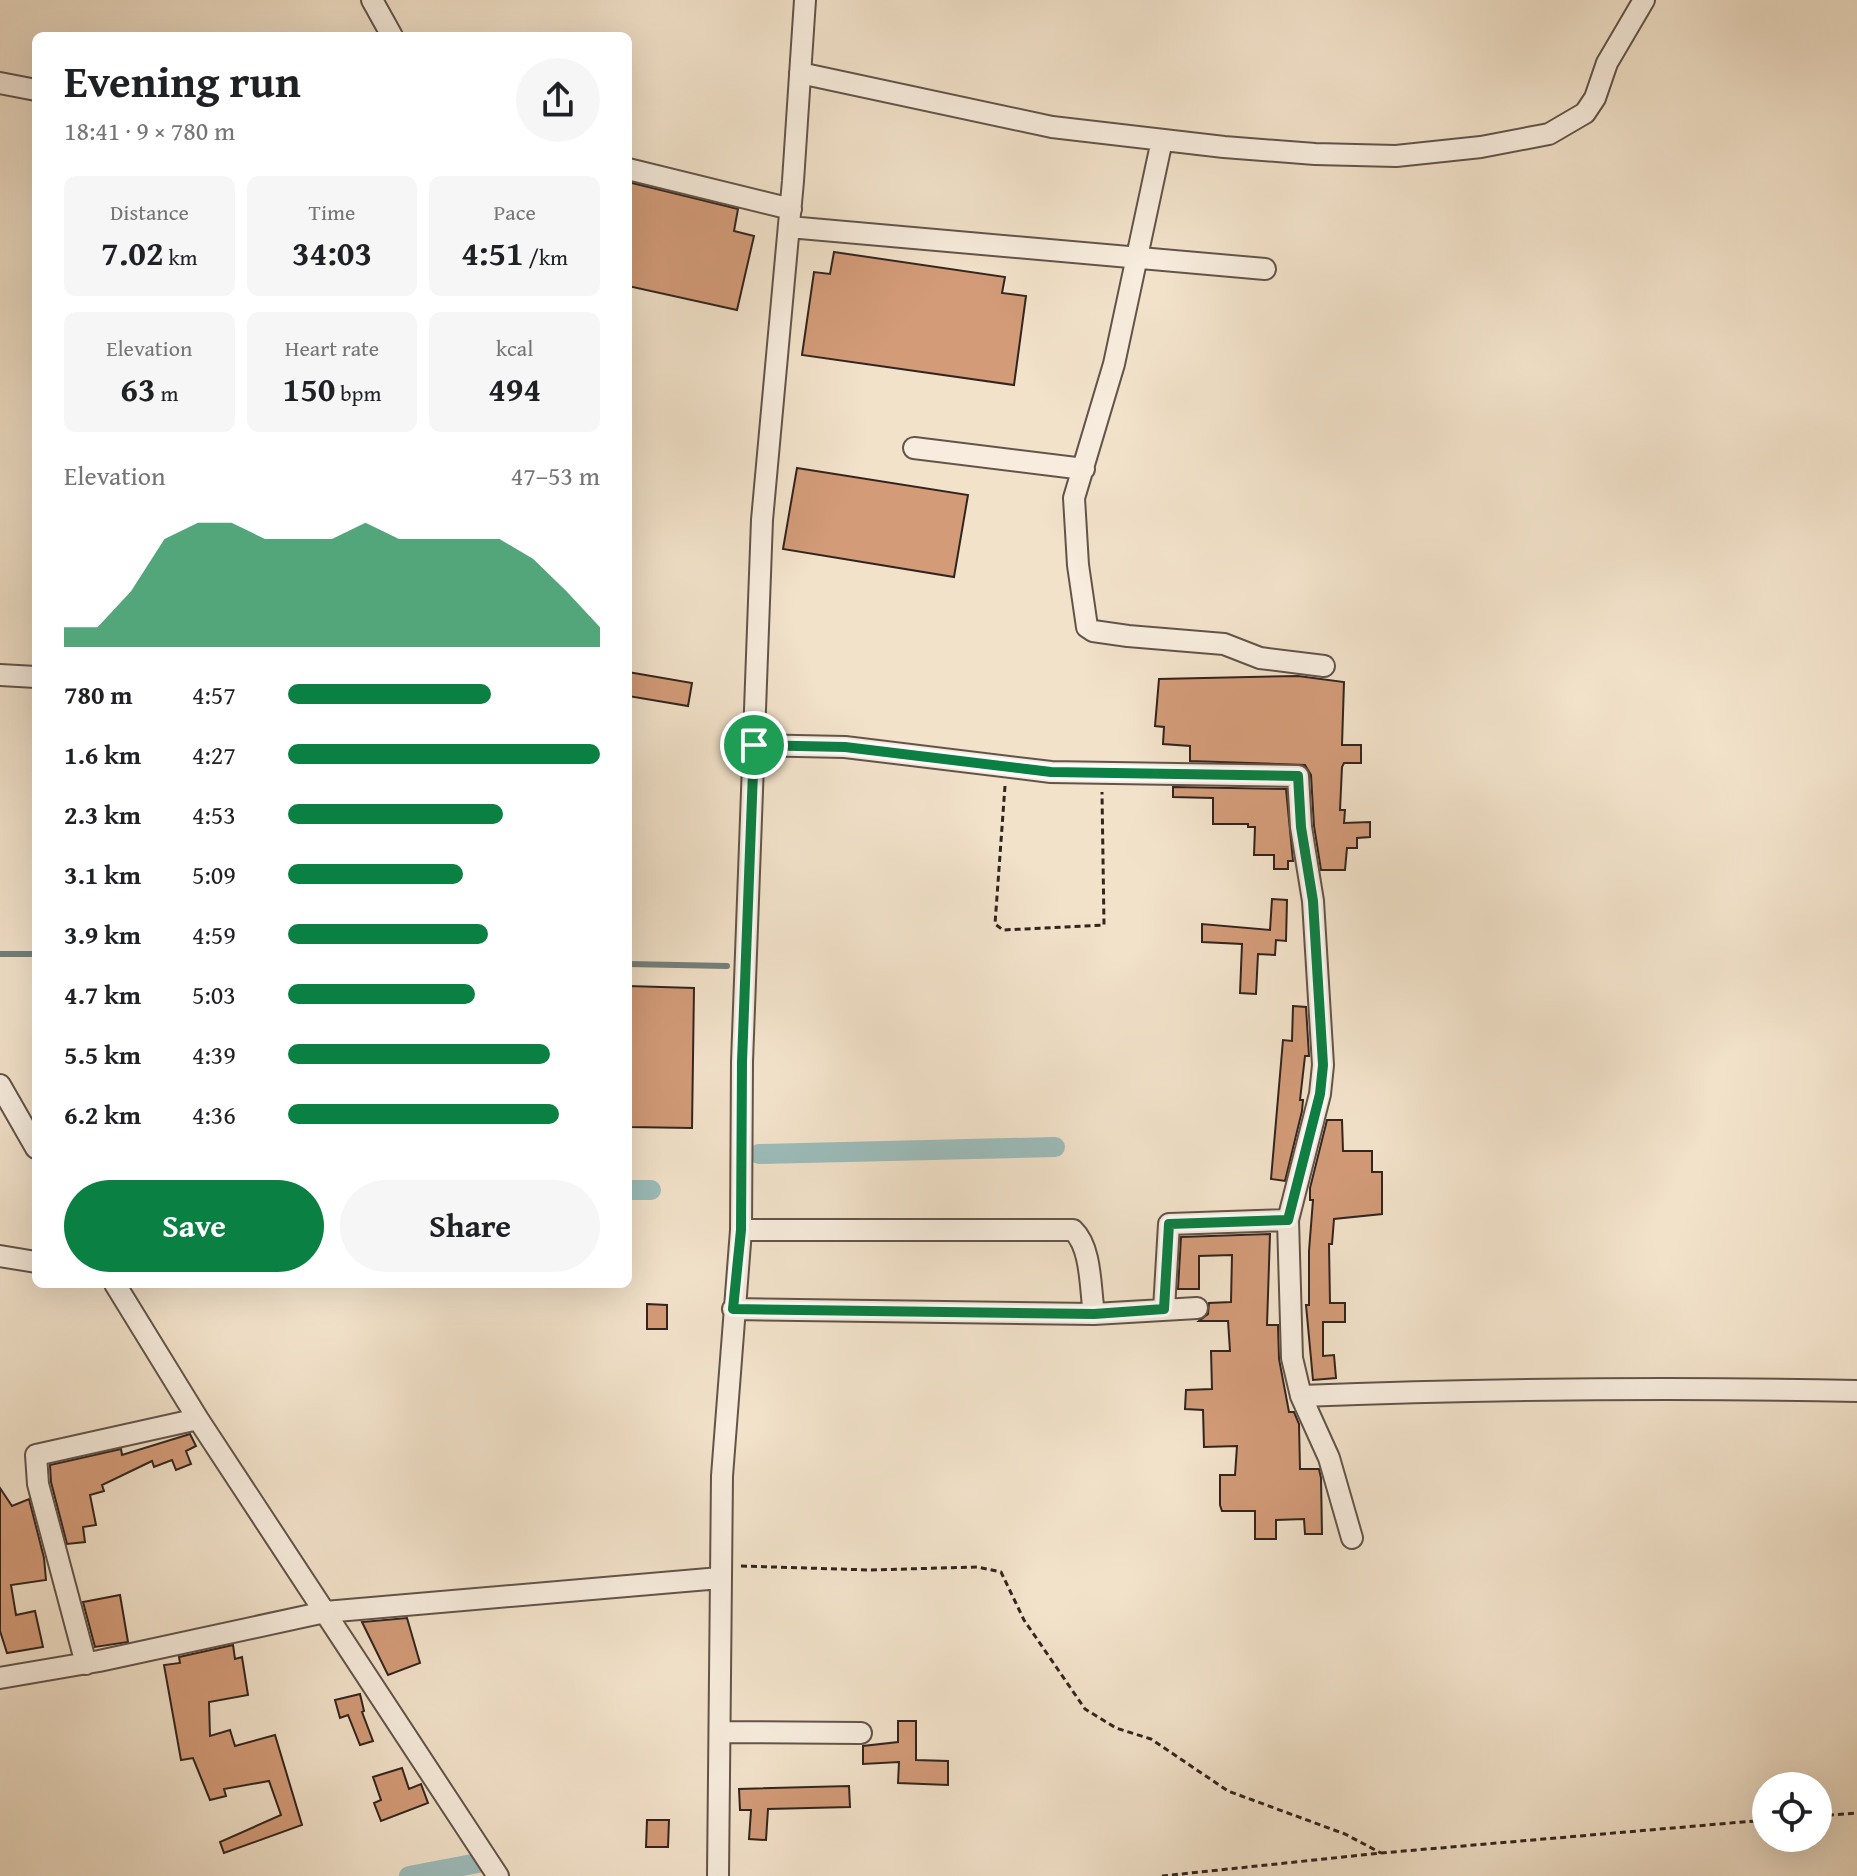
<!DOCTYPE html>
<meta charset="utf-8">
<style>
body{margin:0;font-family:"Gentium Book Plus",serif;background:#f6f6f6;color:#202124;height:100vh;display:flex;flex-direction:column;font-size:30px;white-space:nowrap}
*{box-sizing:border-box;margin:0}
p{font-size:26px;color:#757577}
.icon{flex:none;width:44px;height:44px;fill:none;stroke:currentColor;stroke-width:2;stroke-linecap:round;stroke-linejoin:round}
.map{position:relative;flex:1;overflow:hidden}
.sheet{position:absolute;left:32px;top:32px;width:600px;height:1256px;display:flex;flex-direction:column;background:#fff;border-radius:12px;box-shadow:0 8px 32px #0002}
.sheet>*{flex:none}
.tools{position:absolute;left:1752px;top:1772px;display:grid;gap:16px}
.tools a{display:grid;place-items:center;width:80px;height:80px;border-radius:50%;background:#fff;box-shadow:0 8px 32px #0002;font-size:40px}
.pin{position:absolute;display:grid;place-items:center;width:68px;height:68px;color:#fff;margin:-34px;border:4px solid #fff;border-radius:50%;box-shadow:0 2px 8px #0007}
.round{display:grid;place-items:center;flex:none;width:84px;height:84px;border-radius:42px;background:#f6f6f6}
.overview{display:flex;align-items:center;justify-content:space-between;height:136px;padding:0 32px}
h1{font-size:44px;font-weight:700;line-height:60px}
.metrics{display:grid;grid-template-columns:repeat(3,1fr);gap:12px;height:136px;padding:8px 32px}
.metrics div{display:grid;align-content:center;border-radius:12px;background:#f6f6f6;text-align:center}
.metrics b{font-size:34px;font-weight:700}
.metrics small{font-size:22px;font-weight:400}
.metrics p{font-size:22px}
.chart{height:224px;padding:16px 32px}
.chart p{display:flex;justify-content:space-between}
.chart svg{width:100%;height:144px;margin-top:8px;fill:#0b8043;opacity:.7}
.action{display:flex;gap:16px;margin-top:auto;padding:16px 32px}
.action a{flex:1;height:92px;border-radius:48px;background:#0b8043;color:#fff;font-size:32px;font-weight:700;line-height:92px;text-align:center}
.action a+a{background:#f6f6f6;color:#202124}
ul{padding:0 32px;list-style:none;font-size:26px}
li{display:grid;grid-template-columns:128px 96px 1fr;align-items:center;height:60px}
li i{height:20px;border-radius:10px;background:#0b8043}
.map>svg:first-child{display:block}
</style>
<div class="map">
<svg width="1857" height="1876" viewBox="0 0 1857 1876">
<rect width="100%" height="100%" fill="#f2e2ca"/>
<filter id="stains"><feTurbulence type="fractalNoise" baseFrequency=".0025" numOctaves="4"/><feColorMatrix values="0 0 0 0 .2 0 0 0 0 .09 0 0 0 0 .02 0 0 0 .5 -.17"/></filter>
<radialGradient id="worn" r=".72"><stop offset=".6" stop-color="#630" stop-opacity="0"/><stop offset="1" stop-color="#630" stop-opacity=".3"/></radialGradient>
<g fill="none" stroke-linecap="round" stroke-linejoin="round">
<path stroke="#72807d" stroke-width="6" d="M0,954h36
M628,964l99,2"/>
<path stroke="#9cbdbb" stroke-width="20" d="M759,1154l296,-7
M628,1190h23
M409,1876l74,-14"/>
</g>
<path fill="#d39b78" stroke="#32241f" stroke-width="2" d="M628,182l110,27 -4,22 20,5 -17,74 -109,-24z
M834,252l171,25 -3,16 24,3 -12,89 -212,-30 12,-83 16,2z
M797,468l171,27 -14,82 -171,-28z
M628,672l64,11 -4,23 -60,-10z
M1298,676l46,6 -2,63h19v18h-17l-2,4 -2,43h5l-1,13 26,-1v15l-13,1v10h-10l-2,22h-24l-7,-44 -3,-51 -6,-10 -115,-4v-15l-27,-2 1,-17 -9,-1 4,-47z
M1173,787l113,2 7,72h-5v8h-14v-14h-20l1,-28h-7v-3h-35v-26l-40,-1z
M1272,899l15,1 -1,41 -10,-1 -1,15 -17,-1 -2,40 -16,-1 2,-49 -40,-2v-18l68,6z
M628,986l66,2 -2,140 -64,-1z
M1293,1006l13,1 3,49h-4l-5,44h3l-1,11 -17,70 -14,-2 12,-139 9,1z
M1327,1120h15l1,31h29v21h10v42l-48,5 -2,25h-3l1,59h15v19h-22v34l11,-1 2,23 -23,2 -7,-75h3v-54l4,-51h-3v-12z
M1270,1234l-3,91h11l1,34 10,53h5l5,12 1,45h19l2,9 1,56h-17l-1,-15 -28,1v19h-21v-28h-33l-2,-6v-30h15l2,-29 -33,1 -1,-37 -18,-1 1,-19 26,-1 -1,-38h19l-2,-30h-29l9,-7 1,-11 22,-1 1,-47 -33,1v33h-21l3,-52z
M647,1304l20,1v24h-20z
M190,1434l6,12 -10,5 5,13 -15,6 -4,-10 -18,7 -2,-6 -50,24 2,6 -14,4 6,30 -13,2 2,15 -18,2 -16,-62 -1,-17 71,-16 1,6z
M0,1488l12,18 17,-7 15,59 2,22 -35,5 5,30 19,-4 8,36 -36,6 -7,-22z
M120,1595l8,47 -33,5 -12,-45z
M407,1618l13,45 -32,12 -26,-53z
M233,1645l2,14 7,-2 6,38 -39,7 1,34 20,-6 5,16 40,-11 27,90 -78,28 -4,-11 61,-27 -12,-34 -45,8 2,7 -16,4 -17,-42 -12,2 -17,-95 16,-2 -1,-6z
M360,1694l4,17 -2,1 11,29 -13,4 -12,-30 -8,3 -5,-18z
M898,1721h18v39l32,1v24l-50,-2 1,-21 -36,2v-18l35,-4z
M402,1768l7,21 12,-5 7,19 -47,18 -7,-18 7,-3 -8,-23z
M849,1786l1,21 -82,2 -2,31 -17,-1 2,-29h-11l-1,-21z
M647,1820h22l-1,27h-22z"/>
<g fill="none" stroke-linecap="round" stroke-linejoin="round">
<defs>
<path id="minor" d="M372,0l20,36
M800,73l252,54 172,20 91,7 81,2 85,-9 68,-13 36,-21 10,-15 12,-35 37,-63
M0,83l36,7
M1162,140l-48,224 -40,134 4,67 9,62 6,4 35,5 96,8 36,14 64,8
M628,169l163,40
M789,227l476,42
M914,448l170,21
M0,675l36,2
M754,745l91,2 206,25 247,4 3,51 12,74 10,164 -3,29 -32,126 -119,4 -5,85
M0,1085l36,63
M1288,1220l4,138 9,38 28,62 23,80
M741,1230h332c19,18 17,59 21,84l103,-6
M0,1256l36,6
M115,1284l83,135 300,457
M733,1309l361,5
M1301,1396c185,-7 371,-9 556,-5
M86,1664l-48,-180 -2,-29 162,-36
M0,1678l99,-17 226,-49 395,-34
M721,1732l140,1
M718,1876l4,-400 19,-246 1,-168 20,-542 31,-339 12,-181"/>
</defs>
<use href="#minor" stroke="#62544a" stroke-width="24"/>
<path stroke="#32241f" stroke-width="3" stroke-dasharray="6 4" stroke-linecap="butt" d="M1005,786l-10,138 8,6 101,-5 -2,-133
M741,1566l129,4 107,-3 24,5 23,48 61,89 31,19 35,11 77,52 117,43 36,19
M1818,1816l39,-3
M1162,1876l219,-23 385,-33"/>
<use href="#minor" stroke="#f7ecdd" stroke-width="20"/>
</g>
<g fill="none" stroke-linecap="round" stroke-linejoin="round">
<defs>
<path id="route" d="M754,745l91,2 206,25 247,4 3,51 12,74 10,164 -3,29 -32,126 -119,4 -5,85 -70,5 -361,-5 8,-79 1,-168z"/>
</defs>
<use href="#route" stroke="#fff" stroke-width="16"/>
<use href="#route" stroke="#0b8043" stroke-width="10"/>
</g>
<rect width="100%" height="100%" filter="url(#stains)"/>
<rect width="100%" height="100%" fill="url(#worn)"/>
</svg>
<div class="tools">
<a><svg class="icon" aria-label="locate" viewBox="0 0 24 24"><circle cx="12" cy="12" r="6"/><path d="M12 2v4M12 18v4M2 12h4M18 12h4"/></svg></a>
</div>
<div class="pin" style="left:754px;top:745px;background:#1e9e55"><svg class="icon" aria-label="arrive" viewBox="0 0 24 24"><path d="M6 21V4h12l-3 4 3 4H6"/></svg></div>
<section class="sheet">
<div class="overview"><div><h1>Evening run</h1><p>18:41 · 9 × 780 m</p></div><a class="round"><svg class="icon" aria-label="share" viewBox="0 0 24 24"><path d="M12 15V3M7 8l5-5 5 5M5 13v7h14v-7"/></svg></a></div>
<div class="metrics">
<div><p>Distance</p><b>7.02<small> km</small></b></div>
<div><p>Time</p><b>34:03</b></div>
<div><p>Pace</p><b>4:51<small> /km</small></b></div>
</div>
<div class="metrics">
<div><p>Elevation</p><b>63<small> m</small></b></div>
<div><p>Heart rate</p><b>150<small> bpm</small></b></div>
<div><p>kcal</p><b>494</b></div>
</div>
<div class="chart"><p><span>Elevation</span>47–53 m</p>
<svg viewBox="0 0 160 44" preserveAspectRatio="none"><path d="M0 44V38L10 38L20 27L30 11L40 6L50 6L60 11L70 11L80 11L90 6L100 11L110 11L120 11L130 11L140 17L150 27L160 38V44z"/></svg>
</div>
<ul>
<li><b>780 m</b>4:57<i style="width:65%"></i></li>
<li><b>1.6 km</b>4:27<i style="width:100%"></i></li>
<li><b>2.3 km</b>4:53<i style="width:69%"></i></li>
<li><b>3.1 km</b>5:09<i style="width:56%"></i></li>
<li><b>3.9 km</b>4:59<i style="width:64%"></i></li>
<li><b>4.7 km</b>5:03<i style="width:60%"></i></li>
<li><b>5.5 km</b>4:39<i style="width:84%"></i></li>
<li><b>6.2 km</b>4:36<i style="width:87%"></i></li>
</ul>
<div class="action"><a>Save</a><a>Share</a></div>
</section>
</div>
